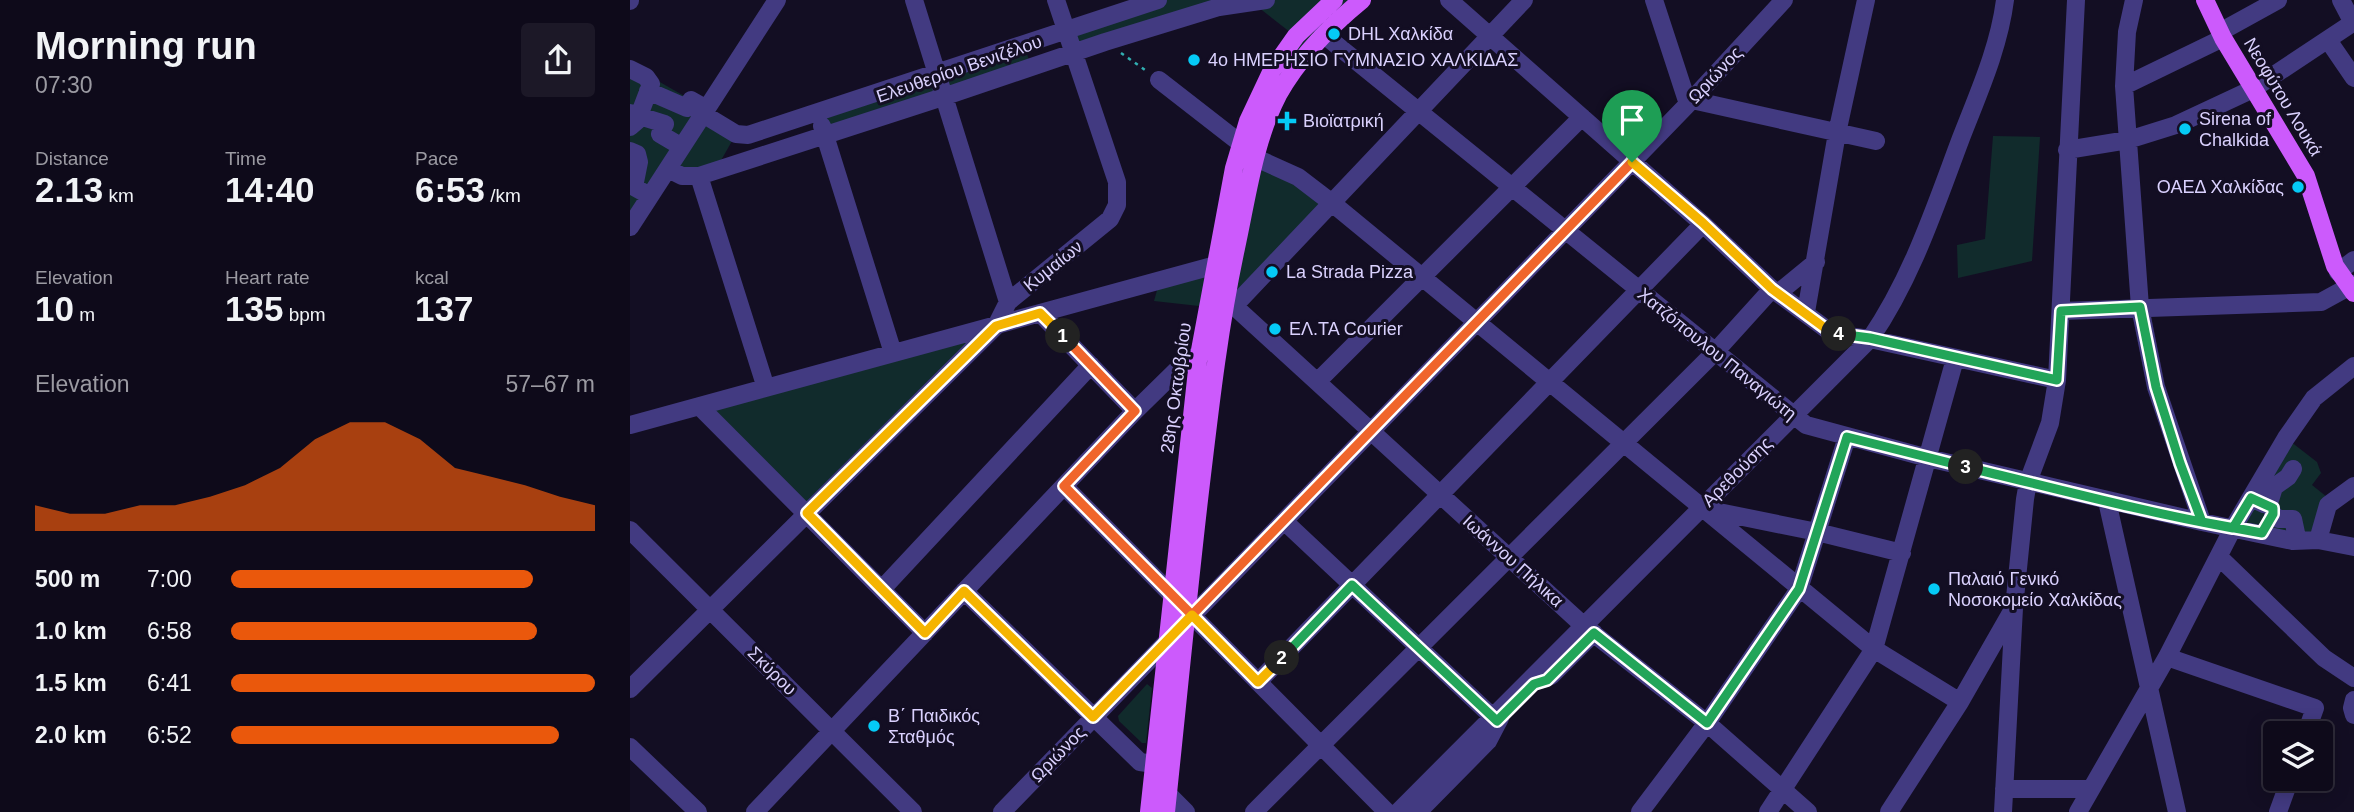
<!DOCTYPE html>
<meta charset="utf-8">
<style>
body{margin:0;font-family:Arial,sans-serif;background:#1c1827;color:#f1f3f6;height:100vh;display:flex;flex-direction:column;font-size:26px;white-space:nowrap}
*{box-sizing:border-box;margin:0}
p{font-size:23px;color:#9b9aa2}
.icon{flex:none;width:38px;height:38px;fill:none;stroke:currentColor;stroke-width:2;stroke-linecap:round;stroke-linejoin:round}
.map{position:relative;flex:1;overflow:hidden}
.details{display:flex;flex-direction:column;background:#0e0a1a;width:630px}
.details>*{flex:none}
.buttons{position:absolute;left:1633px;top:721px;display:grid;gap:14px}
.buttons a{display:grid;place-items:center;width:70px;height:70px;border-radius:7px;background:#0e0a1a;box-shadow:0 4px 18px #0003,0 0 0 2px #2e2b39;font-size:35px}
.pin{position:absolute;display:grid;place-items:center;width:60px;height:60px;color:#fff;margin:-72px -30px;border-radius:50% 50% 50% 0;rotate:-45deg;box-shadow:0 0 7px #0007}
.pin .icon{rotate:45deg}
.km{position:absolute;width:35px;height:35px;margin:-18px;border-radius:50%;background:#222;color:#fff;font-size:19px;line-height:35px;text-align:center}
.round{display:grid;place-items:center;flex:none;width:74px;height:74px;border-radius:7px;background:#1c1827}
.head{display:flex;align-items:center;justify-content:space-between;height:119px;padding:0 35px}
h1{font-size:38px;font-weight:700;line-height:52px}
.metrics{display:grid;grid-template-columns:repeat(3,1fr);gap:10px;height:119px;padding:7px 35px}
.metrics div{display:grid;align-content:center}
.metrics b{font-size:35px;font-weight:700}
.metrics small{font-size:19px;font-weight:400}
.metrics p{font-size:19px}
.chart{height:196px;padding:14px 35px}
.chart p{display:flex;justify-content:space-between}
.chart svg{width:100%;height:126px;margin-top:7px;fill:#ea580c;opacity:.7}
ul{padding:0 35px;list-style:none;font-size:23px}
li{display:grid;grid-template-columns:112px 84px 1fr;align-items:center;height:52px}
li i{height:18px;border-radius:9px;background:#ea580c}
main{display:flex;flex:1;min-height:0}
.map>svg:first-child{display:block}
</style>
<main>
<section class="details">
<div class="head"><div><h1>Morning run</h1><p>07:30</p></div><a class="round"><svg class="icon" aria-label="share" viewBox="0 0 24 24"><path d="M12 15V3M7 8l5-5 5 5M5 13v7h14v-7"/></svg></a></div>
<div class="metrics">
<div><p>Distance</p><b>2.13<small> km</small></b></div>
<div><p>Time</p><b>14:40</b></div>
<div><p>Pace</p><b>6:53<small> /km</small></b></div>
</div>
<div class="metrics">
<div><p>Elevation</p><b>10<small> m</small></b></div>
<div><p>Heart rate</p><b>135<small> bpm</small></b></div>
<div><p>kcal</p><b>137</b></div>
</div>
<div class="chart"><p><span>Elevation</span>57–67 m</p>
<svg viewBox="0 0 160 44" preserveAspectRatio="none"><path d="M0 44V35L10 38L20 38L30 35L40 35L50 32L60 28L70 22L80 12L90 6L100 6L110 12L120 22L130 25L140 28L150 32L160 35V44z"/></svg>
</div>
<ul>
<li><b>500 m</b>7:00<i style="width:83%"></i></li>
<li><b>1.0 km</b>6:58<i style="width:84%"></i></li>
<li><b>1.5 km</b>6:41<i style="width:100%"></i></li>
<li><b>2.0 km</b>6:52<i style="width:90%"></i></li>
</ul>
</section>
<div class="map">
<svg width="1724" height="812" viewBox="0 0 1724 812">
<rect width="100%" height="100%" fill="#130e23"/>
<path fill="#112b2c" d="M528,0h204l-51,48 -54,110 75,45 -98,103 -26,1 -54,-6 4,-14 58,-22 18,-97 61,-132 -37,-29 -4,-6 -181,51 -7,-22z
M394,44l7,23 -206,69 -8,-24z
M0,65l77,44 29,25 -21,37 -48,-2 -37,58z
M1363,136l47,1 -8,124 -74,17 -1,-33 28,-6z
M366,326l-189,187 -108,-107z
M1656,438l31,24 4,11 -9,12 20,16 -14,39 -85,-12z
M517,684l5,4 -6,55h-4l-23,-22 -1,-5z"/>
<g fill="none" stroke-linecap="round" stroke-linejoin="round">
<path stroke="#31afb2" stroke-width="2.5" stroke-dasharray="3.5 5" stroke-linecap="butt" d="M491,53l27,19"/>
<path stroke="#423a81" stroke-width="18" d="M284,0l94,302
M819,0l254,224 69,65 61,45 37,5 187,41
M1024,0l34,104
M1504,0l-7,32 -3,54 16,221 16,80 46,135
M1711,0l12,23
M0,1v-1
M1590,32l58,-32
M693,34l483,391 122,33 274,64 91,19 25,-1 36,7
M1698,40l26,38
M0,69l16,8 5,7 -14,37 -7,6
M529,80l81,63
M1494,86l99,-48
M18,91l39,17 4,-8 16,9
M1062,100l184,41
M0,113l35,11 -5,10 22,13
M73,114l33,20 12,1 410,-135
M192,126l71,227
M1437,150l61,-10 48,-15 77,-36 101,-67
M0,151l7,3 2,8 -5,25 16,9
M626,158l42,19 34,26 542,446 86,53
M38,169l14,7h17l244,-79 162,-55 114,-35 47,-7
M69,176l67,212
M0,227l147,-227
M1708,272l16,-12
M1148,293l38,-31
M595,305l9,1 350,320 123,97 101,89
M604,306l290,-306
M1431,311l260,-9 33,-18
M1176,312l31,-179 29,-133
M410,313l95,98
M687,382l265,-265
M69,406l226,227
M0,425l586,-160
M434,486l323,326
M1644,487l14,-10 5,-8
M1621,498l13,6 6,-4 4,-13 -13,-6
M1477,501l70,311
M1074,509l113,23 85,21
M1643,514l5,5h15l3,14 -3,8
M654,521l213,200
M0,530l283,282
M1688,540l10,-35 26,-19
M1589,557l105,101 30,20
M252,589l209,-224
M334,591l176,171 14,2
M1537,657l148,51 -9,25
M921,676l43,-43
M628,682l445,-458
M0,689l366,-363 12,-24 102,-83 7,-14v-23l-61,-182
M1724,700l-2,8 2,7
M0,747l68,65
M1374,789h85
M538,794l18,18
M125,812l380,-401 51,-50 4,-3 8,-1
M372,812l686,-708 96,-104
M624,812l461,-460 57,-63
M768,812l472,-473c42,-61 65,-132 91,-201 17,-44 38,-90 44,-138
M788,812l70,-71 12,-23
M1010,812l67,-89 92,-134 48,-152
M1138,812l106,-163 81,-290
M1259,812l71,-110 52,-91
M1373,812l11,-204 11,-109 3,-17 22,-59 7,-43 19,-380
M1448,812l89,-155 66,-129 53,-90 28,-40 40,-32
M1648,812l12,-33"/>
<path stroke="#cc5afc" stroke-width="18" d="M1575,0l18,38 83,138 29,90 19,27
M519,812l49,-451 36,-193 14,-47 24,-51 24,-34 38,-36
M536,812c11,-104 21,-208 33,-312 10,-84 19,-168 37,-252 11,-50 18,-107 42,-153 21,-38 51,-68 84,-95"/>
</g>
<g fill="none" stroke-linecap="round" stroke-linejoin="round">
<defs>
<path id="split-1" d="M433,336l72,75 -71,75 128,129 440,-453"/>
<path id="split-2" d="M433,336l-23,-23 -44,13 -189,187 118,120 39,-42 129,126 99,-102 66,67 24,-24"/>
<path id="split-3" d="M652,658l70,-73 145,136 37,-37 13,-4 47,-47 113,90 92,-134 48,-152 119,30"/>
<path id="split-4" d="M1209,334l31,4 187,42 4,-69 79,-4 16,80 24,76 22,59 60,11 11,-19v-6l-22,-10 -18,30c-90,-16 -179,-40 -267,-61"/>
<path id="split-5" d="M1002,162l71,61 69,66 61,45h6"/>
</defs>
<use href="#split-1" stroke="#fff" stroke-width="14"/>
<use href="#split-2" stroke="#fff" stroke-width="14"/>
<use href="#split-3" stroke="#fff" stroke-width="14"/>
<use href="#split-4" stroke="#fff" stroke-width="14"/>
<use href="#split-5" stroke="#fff" stroke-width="14"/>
<use href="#split-1" stroke="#f0652b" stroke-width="9"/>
<use href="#split-2" stroke="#f5b400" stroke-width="9"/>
<use href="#split-3" stroke="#22a559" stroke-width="9"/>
<use href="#split-4" stroke="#22a559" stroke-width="9"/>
<use href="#split-5" stroke="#f5b400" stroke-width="9"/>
</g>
<g fill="#05caf6" stroke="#130e23" stroke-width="2.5">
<circle cx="704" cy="34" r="7"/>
<circle cx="564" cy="60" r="7"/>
<path d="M653.5 110.5h7v7h7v7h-7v7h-7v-7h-7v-7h7z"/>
<circle cx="1555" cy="129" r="7"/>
<circle cx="1668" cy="187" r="7"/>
<circle cx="642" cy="272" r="7"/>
<circle cx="645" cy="329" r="7"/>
<circle cx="1304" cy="589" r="7"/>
<circle cx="244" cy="726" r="7"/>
</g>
<g text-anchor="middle" stroke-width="6" stroke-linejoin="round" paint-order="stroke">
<g font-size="18" fill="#dad1fe" stroke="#130e23" text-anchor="start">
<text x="718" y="40">DHL Χαλκίδα</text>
<text x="578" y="66">4ο ΗΜΕΡΗΣΙΟ ΓΥΜΝΑΣΙΟ ΧΑΛΚΙΔΑΣ</text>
<text x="1569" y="125">Sirena of<tspan x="1569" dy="21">Chalkida</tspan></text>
<text x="673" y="127">Βιοϊατρική</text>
<text x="1654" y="193" text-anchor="end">ΟΑΕΔ Χαλκίδας</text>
<text x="656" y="278">La Strada Pizza</text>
<text x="659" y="335">ΕΛ.ΤΑ Courier</text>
<text x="1318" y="585">Παλαιό Γενικό<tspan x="1318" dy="21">Νοσοκομείο Χαλκίδας</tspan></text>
<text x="258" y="722">Β΄ Παιδικός<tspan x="258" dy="21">Σταθμός</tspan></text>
</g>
<g font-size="18" fill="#dad1fe" stroke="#130e23">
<text transform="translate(329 69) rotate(-19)" y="6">Ελευθερίου Βενιζέλου</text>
<text transform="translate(1085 75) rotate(-47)" y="6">Ωριώνος</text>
<text transform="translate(1653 97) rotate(59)" y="6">Νεοφύτου Λουκά</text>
<text transform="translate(423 266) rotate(-39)" y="6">Κυμαίων</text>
<text transform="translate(1087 354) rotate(39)" y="6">Χατζόπουλου Παναγιώτη</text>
<text transform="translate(546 388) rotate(-82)" y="6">28ης Οκτωβρίου</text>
<text transform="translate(1107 472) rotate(-45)" y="6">Αρεθούσης</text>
<text transform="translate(883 561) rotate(42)" y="6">Ιωάννου Πήλικα</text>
<text transform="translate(142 671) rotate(45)" y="6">Σκύρου</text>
<text transform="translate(428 754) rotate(-46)" y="6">Ωριώνος</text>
</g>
</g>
</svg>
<div class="buttons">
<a><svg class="icon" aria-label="layers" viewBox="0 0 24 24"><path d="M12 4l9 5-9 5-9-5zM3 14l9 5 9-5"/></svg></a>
</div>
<div class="pin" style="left:1002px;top:162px;background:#1e9e55"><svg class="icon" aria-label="arrive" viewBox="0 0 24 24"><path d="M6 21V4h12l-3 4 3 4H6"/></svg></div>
<b class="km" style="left:433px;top:336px">1</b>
<b class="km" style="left:652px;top:658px">2</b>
<b class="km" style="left:1336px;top:467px">3</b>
<b class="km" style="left:1209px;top:334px">4</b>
</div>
</main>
